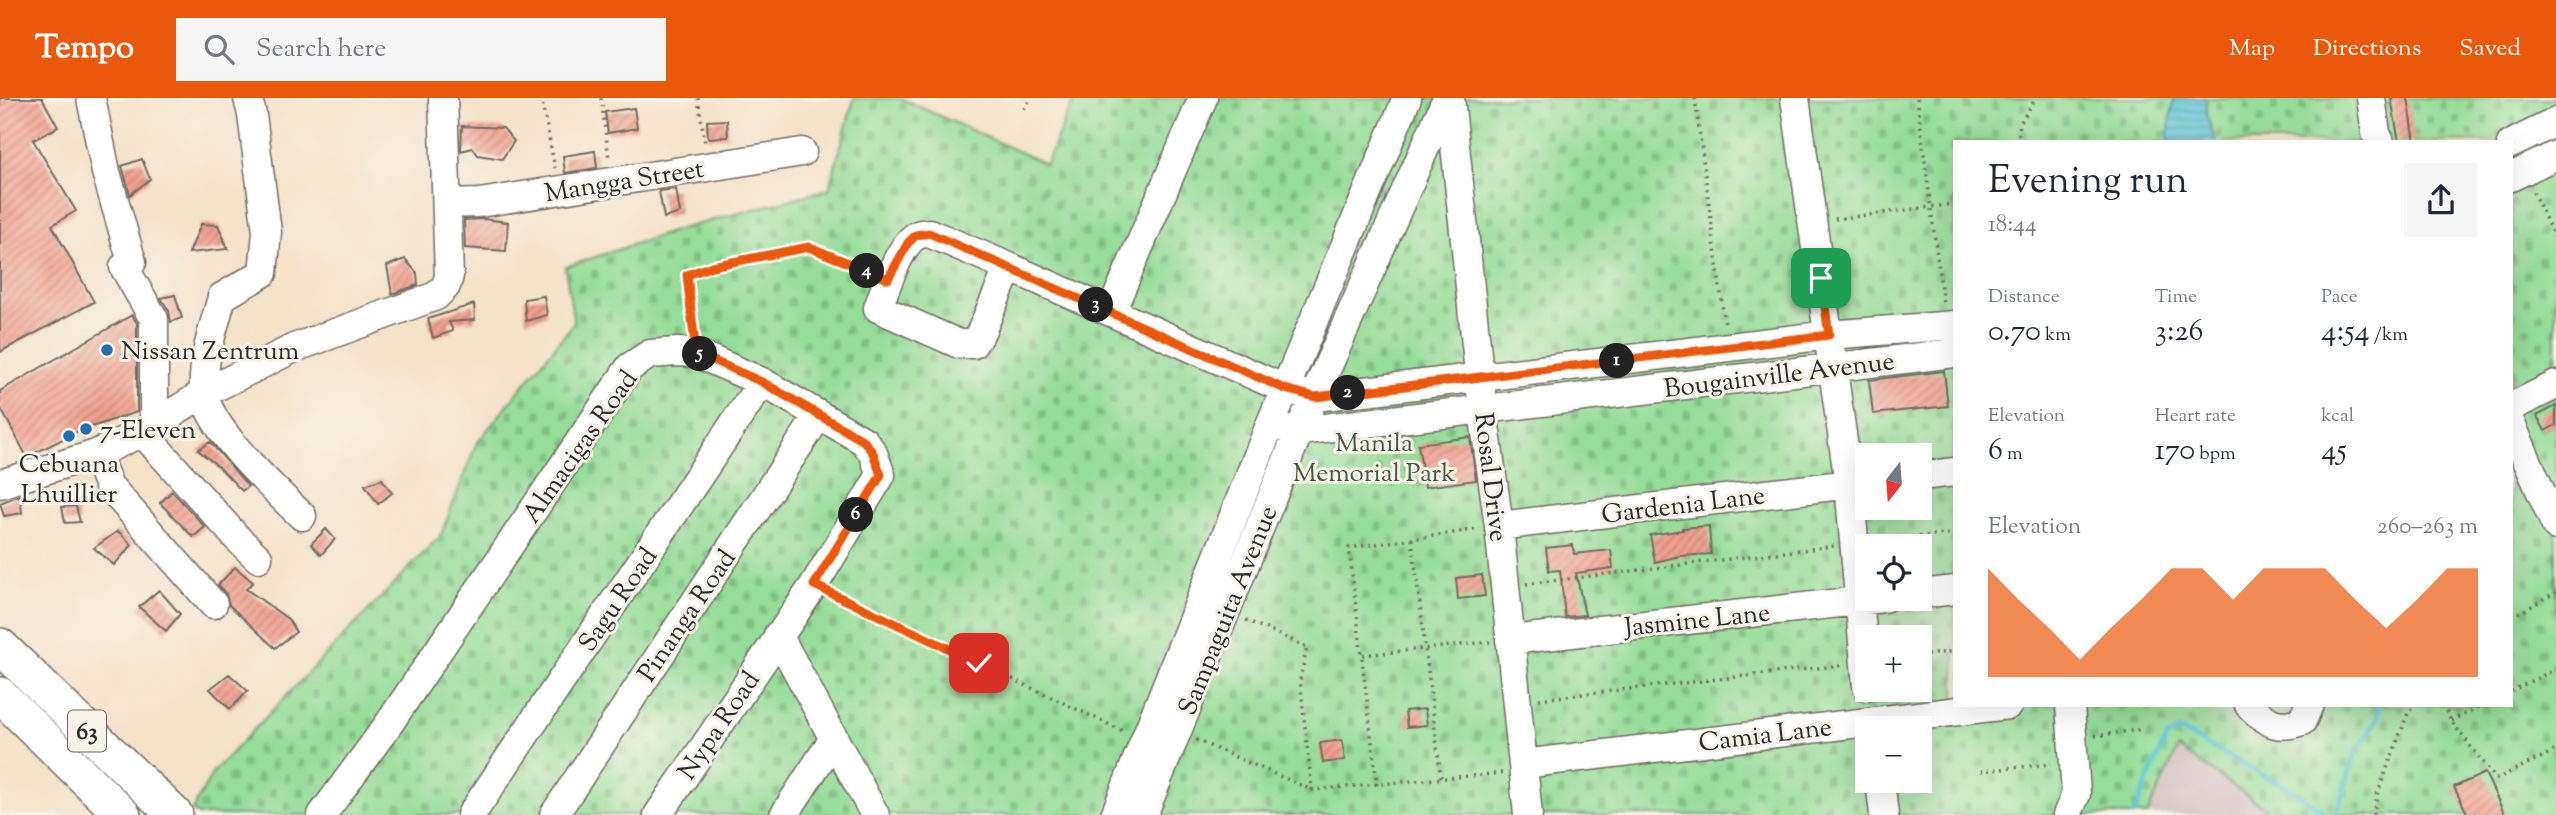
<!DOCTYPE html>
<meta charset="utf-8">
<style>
body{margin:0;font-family:"Sorts Mill Goudy",serif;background:#f6f6f7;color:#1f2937;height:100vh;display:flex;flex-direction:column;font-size:26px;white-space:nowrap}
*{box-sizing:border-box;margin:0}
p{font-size:23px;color:#747a83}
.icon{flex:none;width:38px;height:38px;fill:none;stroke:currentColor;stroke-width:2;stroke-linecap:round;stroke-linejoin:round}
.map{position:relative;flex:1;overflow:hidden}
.sheet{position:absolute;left:1953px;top:42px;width:560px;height:567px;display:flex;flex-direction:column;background:#fff;border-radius:0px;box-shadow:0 7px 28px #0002}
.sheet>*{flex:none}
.needle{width:46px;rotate:197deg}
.controls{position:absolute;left:1855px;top:345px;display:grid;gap:14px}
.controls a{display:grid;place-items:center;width:77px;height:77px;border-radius:0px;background:#fff;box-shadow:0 7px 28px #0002;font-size:35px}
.pin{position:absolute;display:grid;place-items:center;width:60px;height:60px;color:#fff;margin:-30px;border-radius:14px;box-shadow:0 4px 10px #0006}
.km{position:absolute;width:35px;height:35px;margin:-18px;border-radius:50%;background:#222;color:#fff;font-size:19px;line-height:35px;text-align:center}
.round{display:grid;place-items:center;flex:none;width:74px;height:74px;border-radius:0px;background:#f6f6f7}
.overview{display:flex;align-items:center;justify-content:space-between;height:119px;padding:0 35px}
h1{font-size:38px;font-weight:600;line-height:52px}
.stats{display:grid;grid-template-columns:repeat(3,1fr);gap:10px;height:119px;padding:7px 35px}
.stats div{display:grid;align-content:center}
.stats b{font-size:30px;font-weight:600}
.stats small{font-size:19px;font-weight:400}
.stats p{font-size:19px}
.chart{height:196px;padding:14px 35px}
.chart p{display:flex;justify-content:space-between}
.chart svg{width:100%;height:126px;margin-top:7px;fill:#ea580c;opacity:.7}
header{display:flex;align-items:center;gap:42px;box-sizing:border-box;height:98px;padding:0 35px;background:#ea580c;color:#fff}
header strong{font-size:33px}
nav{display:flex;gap:38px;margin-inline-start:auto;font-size:24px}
.search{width:490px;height:63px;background:#f6f6f7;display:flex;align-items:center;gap:18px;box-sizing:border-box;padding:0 24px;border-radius:0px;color:#747a83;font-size:26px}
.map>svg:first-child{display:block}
</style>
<header>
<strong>Tempo</strong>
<div class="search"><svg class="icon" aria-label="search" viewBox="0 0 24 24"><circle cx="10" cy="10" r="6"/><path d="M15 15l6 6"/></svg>Search here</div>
<nav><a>Map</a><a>Directions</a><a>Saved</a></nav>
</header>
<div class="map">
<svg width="2556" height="717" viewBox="0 0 2556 717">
<defs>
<pattern id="cemetery-stones" width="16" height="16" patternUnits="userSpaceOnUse" patternTransform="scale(1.75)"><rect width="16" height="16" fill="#95dd98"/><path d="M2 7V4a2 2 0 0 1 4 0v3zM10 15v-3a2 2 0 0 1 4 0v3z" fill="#81be83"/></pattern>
<pattern id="water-rules" width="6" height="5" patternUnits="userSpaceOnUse" patternTransform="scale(1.75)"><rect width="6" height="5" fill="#5dc7d7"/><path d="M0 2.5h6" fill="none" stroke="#4da2af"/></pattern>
<pattern id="building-hatch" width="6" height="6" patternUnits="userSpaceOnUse" patternTransform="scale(1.75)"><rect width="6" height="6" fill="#f1a08e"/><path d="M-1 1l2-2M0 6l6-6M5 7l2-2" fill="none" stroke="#c38374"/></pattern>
</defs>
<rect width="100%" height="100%" fill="#f7f3e8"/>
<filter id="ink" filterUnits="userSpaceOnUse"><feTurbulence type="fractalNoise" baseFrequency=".0143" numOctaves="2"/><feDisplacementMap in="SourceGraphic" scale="14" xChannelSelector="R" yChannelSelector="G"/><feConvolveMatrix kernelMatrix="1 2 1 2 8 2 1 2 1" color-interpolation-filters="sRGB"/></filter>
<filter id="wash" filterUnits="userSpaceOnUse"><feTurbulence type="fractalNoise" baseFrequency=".00686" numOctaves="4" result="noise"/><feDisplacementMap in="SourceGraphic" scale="28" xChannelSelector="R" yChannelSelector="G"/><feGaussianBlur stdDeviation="1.57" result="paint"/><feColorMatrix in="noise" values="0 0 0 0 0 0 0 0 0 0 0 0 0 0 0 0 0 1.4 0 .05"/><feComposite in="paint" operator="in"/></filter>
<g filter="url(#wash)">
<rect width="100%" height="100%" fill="#f4e2c9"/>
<path fill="#d2bfc0" d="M2178,650l87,60 -2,7h-116z"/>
<path fill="url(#cemetery-stones)" stroke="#608462" stroke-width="2" fill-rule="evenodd" d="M854,0h46l146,66 28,-66h1482v717h-293l2,-7 -87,-60 -31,67h-1949l-6,-5 21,-38 228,-237 35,-91 98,-121 -9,-56 115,-38 149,-40zM1955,44h556v563h-556zM1867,357h53v53h-53zM1867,448h53v52h-53zM1867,539h53v53h-53zM1867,630h53v52h-53z"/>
<path fill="url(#water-rules)" stroke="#447981" stroke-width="2" d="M2174,0h32l1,19 9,25h-46l-2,-7z"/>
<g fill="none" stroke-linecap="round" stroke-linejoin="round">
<path stroke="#5dc7d7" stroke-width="5" d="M2133,717l33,-77 14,-8 119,64 29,21
M2336,717l18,-59 23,-36 2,-15"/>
</g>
<g id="blocks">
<path fill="url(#building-hatch)" d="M0,0h42l16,29 -25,13 43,71 -24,14 42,77 -94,50z
M2391,0h17l7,44h-16z
M634,10l3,20 -29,5 -3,-21z
M727,22l1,17 -20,1 -1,-17z
M462,28l41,2 11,13 -12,18 -24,-4 -5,-7 -12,3z
M595,53l2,17 -32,5 -2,-17z
M142,61l8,20 -20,16 -8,-29z
M676,91l4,24 -16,5 -5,-27z
M483,121l25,3 -2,29 -41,-3 -1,-28z
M201,126l17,1 10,24 -39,4z
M405,161l12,14 1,12 -26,9 -5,-28z
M175,197l7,23 -11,4 -2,-11 -8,-13z
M544,198l3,19 -21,6 -2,-22z
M474,206l1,16 -26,2 4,9 -20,7 -5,-19z
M132,217l5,8v89l-58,19 -52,26 -27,-50v-16z
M1944,273l4,35 -75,8 -4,-34z
M2556,308v19l-11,6 -8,-15z
M1470,339l6,43 -51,7 -7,-43z
M210,344l38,44 -6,5 -22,-23 -22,-18z
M382,381l10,14 -14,11 -13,-19z
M172,393l33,36 -12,10 -33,-34z
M20,397l2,18 -18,3 -4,-13z
M76,408l4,16 -15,1 -3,-16z
M1709,428l2,28 -31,2 -25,6 -5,-27 33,-5 -1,-2z
M326,431l9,10 -14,16 -10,-11z
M118,433l14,14 -18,20 -20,-17z
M1573,447l1,9 37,-4 2,18 -37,5 9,42 -20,2 -5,-47 -11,1 -3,-23z
M235,469l18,15 -7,7 42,30 8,13 -21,16 -46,-43 -3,-11 -8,-9z
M1482,477l3,21 -27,3 -2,-21z
M159,492l21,24 -14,17 -27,-24z
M229,576l19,17 -18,18 -20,-20z
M1425,611l2,16 -20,2 -2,-16z
M1342,642l3,20 -22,3 -3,-20z
M2485,675l20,42h-37l-14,-28z"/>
</g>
</g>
<g filter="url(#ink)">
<use href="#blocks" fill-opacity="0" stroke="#716b62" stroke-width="2"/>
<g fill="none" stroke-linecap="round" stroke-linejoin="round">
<defs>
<path id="minor" d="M91,0l15,74 26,90 -8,5 30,52v104
M248,0l4,17 15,117 -4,41 -41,24c-8,30 -20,62 -18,94 3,37 71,99 98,125
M1450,0l33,313 16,115 29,289
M1795,0l54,386 18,203
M2371,0l5,35 4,9
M2511,46l45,-22
M2511,79l45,-22
M447,106l32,-1 323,-51
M929,135l80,34 -29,67 -7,10h-14l-81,-36c6,-17 23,-67 40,-73 3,-2 7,-1 11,-2z
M1009,169l276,122 30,8 514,-62 126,-10
M1111,214l92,-214
M2511,309l45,-22
M2511,326l45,102
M1287,331l12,2 656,-78
M142,334l96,107 20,19
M96,356l13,32 104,118
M1920,378l35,-4
M0,386l96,-30 46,-22 62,-39 90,-45 142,-52 10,-10 3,-10 -6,-178
M1499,428l368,-44
M1920,496l35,-4
M778,537l97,180
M1510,542l374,-42
M2249,607c19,18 27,25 53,16l7,-16
M1523,666l485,-59
M1880,682l4,35
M322,717l66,-90 242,-358 20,-13 27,-2 19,1 66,29 102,59 9,12 8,22 -67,110 -156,230
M471,717l291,-433
M554,717l265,-400
M784,717l50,-77
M1115,717l155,-390 137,-327
M1143,717l156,-384 148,-333
M2067,717l9,-21 -6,-89"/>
<path id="major" d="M0,548l175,169
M0,597l123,120"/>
</defs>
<use href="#minor" stroke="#716b62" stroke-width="31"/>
<use href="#major" stroke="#716b62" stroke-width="38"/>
<path stroke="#716b62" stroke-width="3.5" stroke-dasharray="2 5" stroke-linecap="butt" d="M541,0l14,70
M601,0l8,61
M698,0l7,46
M1695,0l30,227
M1917,0l26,205
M1024,11l7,-11
M2018,44l2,-19 16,-25
M2533,94l23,49
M1835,121l120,-15
M694,233l-8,-56 26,-9 97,-19 61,25
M1412,441l29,240
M1877,443l78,-8
M1526,486l308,-38
M835,497l290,137
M2511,516l10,-2 35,-20
M1246,522l61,27 -7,33 12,110
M1363,557l127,-13
M1920,558l35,-5
M2511,593l45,-22
M1539,601l305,-34
M2443,607l8,16 45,58 60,-29
M2451,623l31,-16
M2095,638l48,-7
M1196,642l116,50 191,-17
M1981,673l70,-7
M1377,687l-28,-237 130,-19
M2373,717l4,-20 31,-82 7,-8"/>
<use href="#minor" stroke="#fff" stroke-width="28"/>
<use href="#major" stroke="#fff" stroke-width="35"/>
</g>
</g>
<g fill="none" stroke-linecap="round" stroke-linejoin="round" filter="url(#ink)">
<defs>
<path id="route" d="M979,565l-165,-78 67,-110 -8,-22 -9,-12 -102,-59 -66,-29 -9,-78 25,-9 97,-19 79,32 20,-36 8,-8 13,-2 356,156 30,8 514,-62 -8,-57"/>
</defs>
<use href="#route" stroke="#fff" stroke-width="14"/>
<use href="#route" stroke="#ea580c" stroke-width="9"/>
</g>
<g fill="#1f6fb2" stroke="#f7f3e8" stroke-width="2.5">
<circle cx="107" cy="252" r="7"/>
<circle cx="86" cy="331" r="7"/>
<circle cx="69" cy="338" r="7"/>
</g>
<g text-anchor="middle" stroke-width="6" stroke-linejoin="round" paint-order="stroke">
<rect fill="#f7f3e8" stroke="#686764" stroke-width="2" x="68" y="612.5" width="38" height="41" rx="5"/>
<g font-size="24" font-weight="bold" fill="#2b2b2b">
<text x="87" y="641">63</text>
</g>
<g font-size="26" fill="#2b2b2b" stroke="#f7f3e8">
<text transform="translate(624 82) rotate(-9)" y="9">Mangga Street</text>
<text transform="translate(1779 276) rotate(-7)" y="9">Bougainville Avenue</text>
<text transform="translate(579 348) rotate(-55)" y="9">Almacigas Road</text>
<text transform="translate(1492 379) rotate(83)" y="9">Rosal Drive</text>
<text transform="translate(1683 406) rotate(-7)" y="9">Gardenia Lane</text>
<text transform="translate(617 501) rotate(-56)" y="9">Sagu Road</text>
<text transform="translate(1227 512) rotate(-68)" y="9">Sampaguita Avenue</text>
<text transform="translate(686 517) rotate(-56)" y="9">Pinanga Road</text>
<text transform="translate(1697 521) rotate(-6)" y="9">Jasmine Lane</text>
<text transform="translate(718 627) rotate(-56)" y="9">Nypa Road</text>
<text transform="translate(1765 636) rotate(-7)" y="9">Camia Lane</text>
</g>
<g font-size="26" fill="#2b2b2b" stroke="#f7f3e8" text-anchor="start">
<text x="121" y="261">Nissan Zentrum</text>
<text x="100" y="340">7-Eleven</text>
<text x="69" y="374" text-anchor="middle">Cebuana<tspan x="69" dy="30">Lhuillier</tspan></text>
</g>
<g font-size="26" fill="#465846" stroke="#f7f3e8">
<text x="1374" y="353">Manila<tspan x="1374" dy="30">Memorial Park</tspan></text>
</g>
</g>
</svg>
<div class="controls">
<a><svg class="needle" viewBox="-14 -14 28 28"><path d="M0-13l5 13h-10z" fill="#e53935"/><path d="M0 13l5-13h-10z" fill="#747a83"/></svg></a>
<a><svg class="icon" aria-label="locate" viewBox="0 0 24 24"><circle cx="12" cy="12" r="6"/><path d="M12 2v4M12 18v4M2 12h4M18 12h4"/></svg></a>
<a>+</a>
<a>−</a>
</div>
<div class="pin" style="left:1821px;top:180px;background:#1e9e55"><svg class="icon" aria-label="arrive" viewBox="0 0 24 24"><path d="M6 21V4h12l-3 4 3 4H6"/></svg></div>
<div class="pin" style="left:979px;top:565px;background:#d93025"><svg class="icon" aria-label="check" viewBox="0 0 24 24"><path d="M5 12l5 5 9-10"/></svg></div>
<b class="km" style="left:1617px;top:263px">1</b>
<b class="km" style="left:1348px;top:295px">2</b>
<b class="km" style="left:1096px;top:207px">3</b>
<b class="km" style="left:867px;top:173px">4</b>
<b class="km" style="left:700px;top:256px">5</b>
<b class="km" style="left:856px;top:417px">6</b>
<section class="sheet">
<div class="overview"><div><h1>Evening run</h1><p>18:44</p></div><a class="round"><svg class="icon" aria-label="share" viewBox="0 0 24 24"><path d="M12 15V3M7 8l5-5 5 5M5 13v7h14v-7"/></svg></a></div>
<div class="stats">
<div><p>Distance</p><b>0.70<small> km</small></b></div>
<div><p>Time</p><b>3:26</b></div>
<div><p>Pace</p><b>4:54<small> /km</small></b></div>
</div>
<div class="stats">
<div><p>Elevation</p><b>6<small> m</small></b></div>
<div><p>Heart rate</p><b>170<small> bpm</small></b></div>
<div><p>kcal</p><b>45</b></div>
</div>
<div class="chart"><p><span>Elevation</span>260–263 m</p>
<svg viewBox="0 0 160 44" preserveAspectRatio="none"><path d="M0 44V6L10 17L20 27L30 38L40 27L50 17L60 6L70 6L80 17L90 6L100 6L110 6L120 17L130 27L140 17L150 6L160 6V44z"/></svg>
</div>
</section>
</div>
